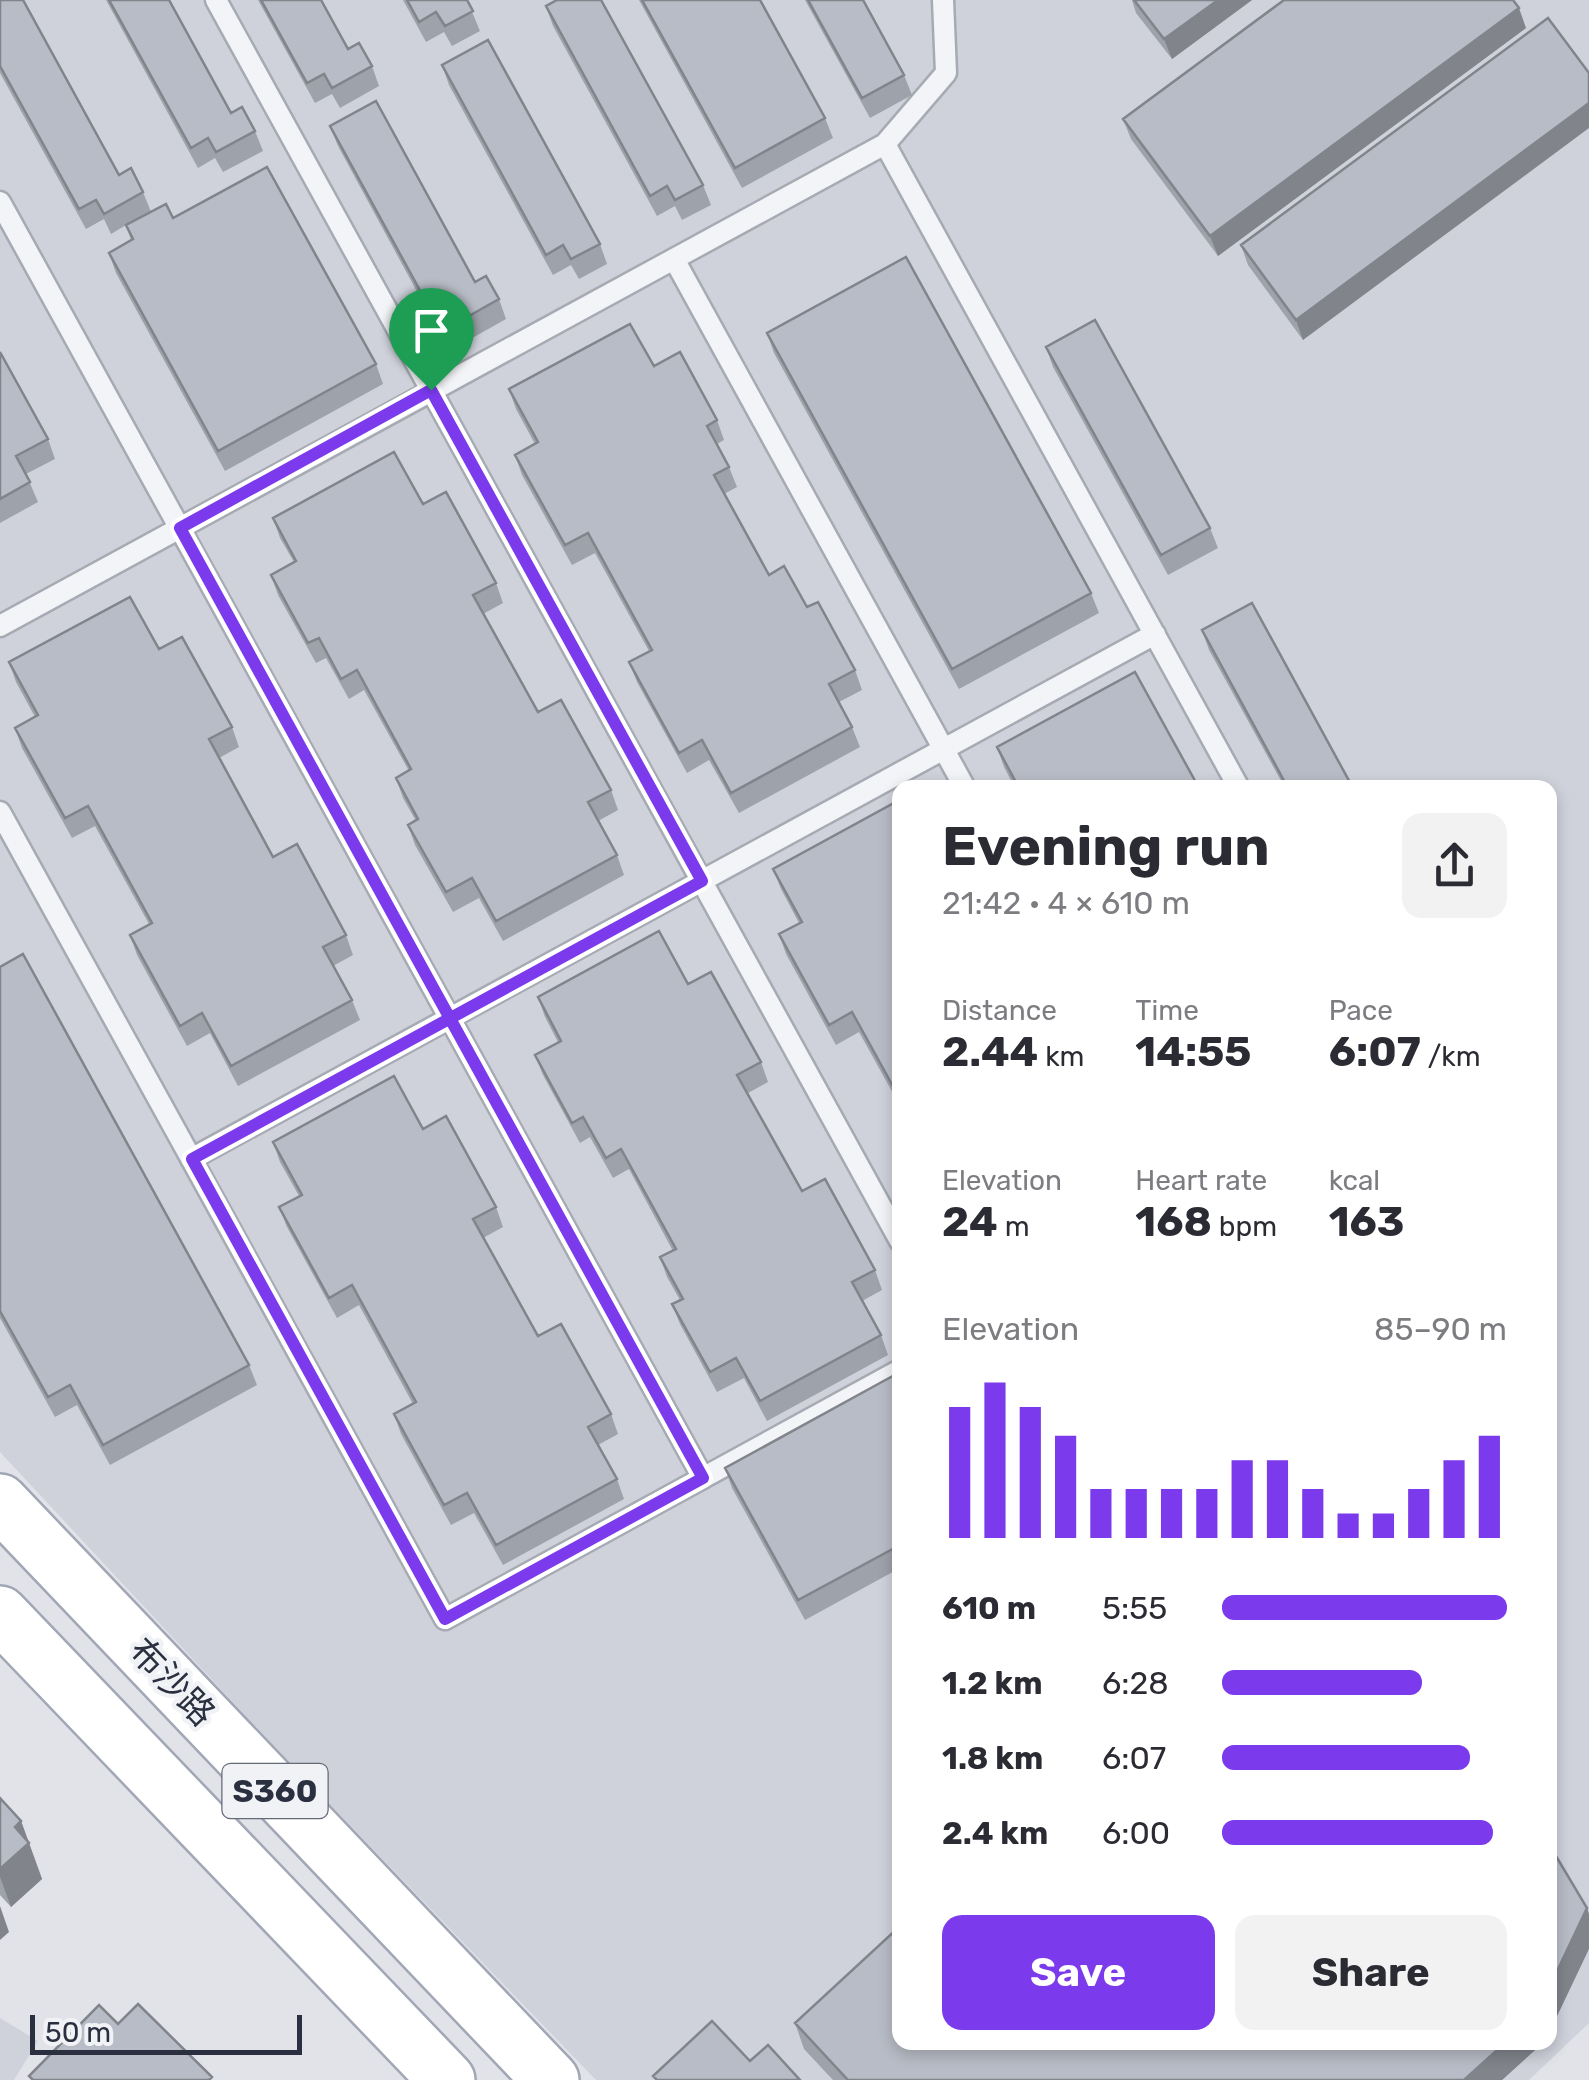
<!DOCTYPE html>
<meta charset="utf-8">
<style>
body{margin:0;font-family:Rubik,"Noto Sans SC",sans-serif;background:#f2f2f3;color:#2b2b33;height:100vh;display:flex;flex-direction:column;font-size:38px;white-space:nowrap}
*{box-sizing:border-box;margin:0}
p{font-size:32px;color:#7c7c81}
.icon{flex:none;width:55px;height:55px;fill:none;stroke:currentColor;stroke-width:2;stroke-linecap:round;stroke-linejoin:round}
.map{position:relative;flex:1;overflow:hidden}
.sheet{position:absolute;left:892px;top:780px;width:665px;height:1270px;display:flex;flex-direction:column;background:#fff;border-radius:20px;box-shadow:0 5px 15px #0003}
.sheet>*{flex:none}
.scale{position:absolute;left:30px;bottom:25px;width:272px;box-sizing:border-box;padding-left:10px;border:5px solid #2a3040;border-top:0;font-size:28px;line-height:35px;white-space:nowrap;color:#2a3040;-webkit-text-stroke:8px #f0f2f6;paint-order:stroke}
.pin{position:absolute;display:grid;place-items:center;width:85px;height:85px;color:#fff;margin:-102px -42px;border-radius:50% 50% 50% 0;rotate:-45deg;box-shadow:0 0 10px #0007}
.pin .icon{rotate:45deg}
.round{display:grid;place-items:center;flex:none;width:105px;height:105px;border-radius:20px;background:#f2f2f3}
.head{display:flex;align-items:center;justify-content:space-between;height:170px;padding:0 50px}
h1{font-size:55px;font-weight:700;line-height:75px}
.stats{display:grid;grid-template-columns:repeat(3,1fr);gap:15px;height:170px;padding:10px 50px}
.stats div{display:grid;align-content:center}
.stats b{font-size:42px;font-weight:700}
.stats small{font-size:28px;font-weight:400}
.stats p{font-size:28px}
.chart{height:280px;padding:20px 50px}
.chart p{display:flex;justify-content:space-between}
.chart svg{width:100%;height:180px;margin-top:10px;stroke:#7c3aed;stroke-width:6}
.button{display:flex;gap:20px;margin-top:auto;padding:20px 50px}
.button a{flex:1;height:115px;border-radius:20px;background:#7c3aed;color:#fff;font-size:40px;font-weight:700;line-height:115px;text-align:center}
.button a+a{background:#f2f2f3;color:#2b2b33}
ul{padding:0 50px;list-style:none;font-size:32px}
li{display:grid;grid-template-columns:160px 120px 1fr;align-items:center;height:75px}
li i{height:25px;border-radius:12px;background:#7c3aed}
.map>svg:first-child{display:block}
</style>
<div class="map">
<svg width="1589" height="2080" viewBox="0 0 1589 2080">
<rect width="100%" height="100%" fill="#e1e3e9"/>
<path fill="#cfd2db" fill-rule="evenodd" d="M0,0h1589v2023l-60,57h-933l-312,-323 -284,-305zM900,788h650v1254h-650z
M0,2018l38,23 -24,39h-14z"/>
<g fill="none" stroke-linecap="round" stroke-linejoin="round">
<defs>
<path id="service" d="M216,0l684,1241
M885,144l354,644
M0,202l703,1276
M674,259l291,529
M0,626l885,-482 61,-71 -3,-73
M0,812l445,807 455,-249
M191,1159l964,-525"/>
<path id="primary" d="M0,1502l551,578
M0,1614l447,466"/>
</defs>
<use href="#service" stroke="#a6aab3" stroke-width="25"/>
<use href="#primary" stroke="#a1a7b4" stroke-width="60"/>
<use href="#service" stroke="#f3f4f7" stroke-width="20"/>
<use href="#primary" stroke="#fff" stroke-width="55"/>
</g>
<path fill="#9ea2aa" d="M0,0l119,175 24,17 8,20 22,6 203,146 7,20 -158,87 -109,-198 -7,-20 22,-13 -5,-15 -15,9 -7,-15 -18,10 -86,-156z
M106,0h63l62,113 24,18 8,20 -40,21 -8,-14 -17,10z
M258,0h63l27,49 24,17 7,20 -39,22 -8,-14 -17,9z
M403,0h64l13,31 -28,15 -8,-14 -18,10z
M639,0h121l65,118 8,20 -91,50z
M805,0h58l41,75 8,20 -42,23z
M1132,0h120l-80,59 -36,-46z
M546,6l157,179 8,20 -29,15 -7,-14 -18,10 -104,-190z
M1548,18l-245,322 -55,-75 -7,-20z
M1526,28l-308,228 -87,-117 -8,-20z
M442,65l158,179 7,20 -28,15 -8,-14 -18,10 -104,-190z
M330,126l145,156 24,17 7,20 -39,22 -8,-15 -18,10 -103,-190z
M767,333l324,260 8,20 -140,76 -185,-336z
M1046,347l164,181 8,20 -50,27 -115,-208z
M0,352l48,87 7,20 -29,15 12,28 -38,21z
M654,366l63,54 7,20 -7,4 12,23 8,20 -13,7 45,81 38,32 48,63 7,20 -23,12 13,25 8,20 -121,66 -30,-53 -22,13 -50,-91 -8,-20 20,-11 -54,-98 -23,12 -50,-90 -7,-20 20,-11 -19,-35 -7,-20z
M423,504l73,79 7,20 -20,11 55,98 73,78 7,20 -20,11 19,34 7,20 -121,66 -24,-43 -26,14 -38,-67 -7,-20 8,-4 -13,-23 -7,-20 13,-7 -45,-81 -15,9 -23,-41 -10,5 -38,-68 -7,-20 23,-13 -14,-24 -7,-20z
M1202,630l151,158h-68l-76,-138z
M159,649l73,78 7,20 -20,11 54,99 73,78 7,20 -20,11 19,34 8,20 -122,66 -28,-53 -23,13 -50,-91 -7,-20 19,-11 -54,-98 -23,12 -50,-90 -7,-20 20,-11 -19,-35 -7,-20z
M997,747l202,41h-184l-11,-21z
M900,814v292l-41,-74 -23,13 -50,-91 -7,-20 20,-11 -18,-34 -8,-20z
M0,967l249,398 8,20 -147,80 -33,-60 -22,12 -55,-99z
M688,984l73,78 7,20 -20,11 54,98 73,79 7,20 -20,11 19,34 7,20 -121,66 -23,-43 -27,14 -37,-68 -8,-20 8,-4 -13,-23 -7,-20 13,-6 -44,-82 -16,9 -23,-41 -10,6 -37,-68 -8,-20 23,-13 -13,-25 -7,-20z
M423,1129l73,78 7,20 -20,11 55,98 73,78 7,20 -20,11 19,34 7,20 -121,66 -29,-52 -23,12 -50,-91 -7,-20 19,-10 -54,-99 -22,13 -50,-91 -8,-20 20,-11 -19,-34 -7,-20z
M900,1372v196l-95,52 -73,-132 -7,-20z
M0,1798l21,23 21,58 -31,28 -11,-12z
M795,2023l105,19h644l-42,38h-669l-29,-31z"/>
<path fill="#81848b" d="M1218,0h34l-80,59 -8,-20z
M1519,8l7,20 -308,228 -8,-20z
M1589,103v25l-286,212 -7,-20z
M21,1821l21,58 -31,28 -11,-30v-8l15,-42z
M0,1906l9,26 -9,8z
M1587,1908l2,6v35l-39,82v-45z
M1506,2042h38l-42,38h-38z"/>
<path fill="#b8bcc6" stroke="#81848b" stroke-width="2.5" d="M0,0h23l96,175 12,-7 12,24 -39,22 -8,-14 -17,9 -79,-143z
M109,0h60l62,113 11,-6 13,24 -39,21 -8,-14 -17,10z
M261,0h60l27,49 11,-6 13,23 -40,22 -8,-14 -17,9z
M407,0h60l6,11 -28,15 -9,-14 -17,10z
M557,0h44l102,185 -28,15 -8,-14 -17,10 -104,-190z
M642,0h118l65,118 -90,50z
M808,0h55l41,75 -42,23z
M1134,0h84l-54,39z
M1284,0h229l6,8 -309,228 -87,-117z
M1548,18l41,55v30l-293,217 -55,-75z
M488,40l112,204 -29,15 -8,-14 -17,10 -104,-190z
M376,101l99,181 11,-6 13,23 -39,22 -8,-15 -18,10 -104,-190z
M267,167l109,197 -158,87 -109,-198 24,-14 -7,-14 40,-21 7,14z
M906,257l185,336 -139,76 -185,-336z
M1095,320l115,208 -49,27 -115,-208z
M630,324l24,42 26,-14 37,68 -10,6 22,41 -15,8 55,100 15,-9 23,41 11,-5 37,68 -26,14 23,43 -121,66 -29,-53 -23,13 -50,-91 23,-12 -64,-117 -23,12 -50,-90 23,-13 -29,-53z
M0,352l48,87 -32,17 14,26 -30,17z
M394,452l29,52 23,-12 50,91 -23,12 65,117 23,-12 50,90 -23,12 29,53 -121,66 -24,-43 -26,14 -38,-67 10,-6 -22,-41 15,-9 -54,-99 -16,9 -22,-41 -11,5 -37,-68 25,-14 -23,-43z
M130,597l29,52 23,-12 50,90 -23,12 64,118 24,-13 49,91 -23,12 29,53 -121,66 -29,-53 -22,13 -50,-91 22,-12 -64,-117 -23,12 -50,-90 23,-13 -29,-53z
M1252,603l101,185h-65l-86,-158z
M1135,672l64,116h-180l-22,-41z
M894,803l6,11v285l-48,-87 -23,13 -50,-91 23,-12 -29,-53z
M659,931l29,53 23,-12 50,90 -24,13 65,116 23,-12 50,91 -23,12 29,53 -121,66 -24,-43 -26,14 -38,-68 11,-5 -23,-42 16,-8 -55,-100 -15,9 -23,-41 -11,6 -37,-68 26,-14 -23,-44z
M23,954l226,411 -146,80 -33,-60 -22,12 -48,-86v-344z
M394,1076l29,53 23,-13 50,91 -23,12 65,117 23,-12 50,90 -23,13 29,52 -121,66 -29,-52 -23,12 -50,-91 22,-12 -64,-117 -23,13 -50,-91 23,-12 -29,-53z
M900,1138v15l-6,-11z
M900,1372v173l-102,55 -73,-132z
M0,1798l21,23 -6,6 14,16 -29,26z
M1550,1846l37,62 -37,78z
M900,1926v116h606l-42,38h-616l-53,-57z
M138,2004l74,73 -3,3h-176l-4,-4 70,-71 19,19z
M712,2021l38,40 18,-16 32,35h-143l-4,-4z"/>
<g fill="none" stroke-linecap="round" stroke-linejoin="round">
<defs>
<path id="route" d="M431,390l-251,138c174,317 348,634 523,950l-258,141 -253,-460 510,-278 -271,-491"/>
</defs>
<use href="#route" stroke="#fff" stroke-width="20"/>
<use href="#route" stroke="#7c3aed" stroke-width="12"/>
</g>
<g text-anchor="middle" stroke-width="9" stroke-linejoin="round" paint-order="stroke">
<rect fill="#f0f2f6" stroke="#656a77" stroke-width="2.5" x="222.5" y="1764" width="105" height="54" rx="8"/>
<g font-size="32" font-weight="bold" fill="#2a3040">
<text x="275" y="1802">S360</text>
</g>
<g font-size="35" fill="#2a3040" stroke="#f0f2f6">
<text transform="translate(172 1682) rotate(46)" y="12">布沙路</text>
</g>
</g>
</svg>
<div class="scale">50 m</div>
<div class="pin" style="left:431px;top:390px;background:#1e9e55"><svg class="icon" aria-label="arrive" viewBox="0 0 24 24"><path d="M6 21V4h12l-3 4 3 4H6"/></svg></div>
<section class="sheet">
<div class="head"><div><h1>Evening run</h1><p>21:42 · 4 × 610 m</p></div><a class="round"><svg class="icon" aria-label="share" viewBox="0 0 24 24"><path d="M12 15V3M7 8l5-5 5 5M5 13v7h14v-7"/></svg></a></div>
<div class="stats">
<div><p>Distance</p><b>2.44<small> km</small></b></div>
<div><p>Time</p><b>14:55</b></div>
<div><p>Pace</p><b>6:07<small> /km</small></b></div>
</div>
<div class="stats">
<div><p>Elevation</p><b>24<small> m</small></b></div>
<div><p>Heart rate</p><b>168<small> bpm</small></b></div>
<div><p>kcal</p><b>163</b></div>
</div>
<div class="chart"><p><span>Elevation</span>85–90 m</p>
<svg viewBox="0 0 160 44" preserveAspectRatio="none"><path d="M5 44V12M15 44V6M25 44V12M35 44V19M45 44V32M55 44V32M65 44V32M75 44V32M85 44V25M95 44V25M105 44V32M115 44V38M125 44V38M135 44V32M145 44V25M155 44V19"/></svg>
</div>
<ul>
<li><b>610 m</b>5:55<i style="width:100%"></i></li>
<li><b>1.2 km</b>6:28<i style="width:70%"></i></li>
<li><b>1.8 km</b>6:07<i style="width:87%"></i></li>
<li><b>2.4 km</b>6:00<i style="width:95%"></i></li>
</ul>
<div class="button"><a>Save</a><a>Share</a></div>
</section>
</div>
